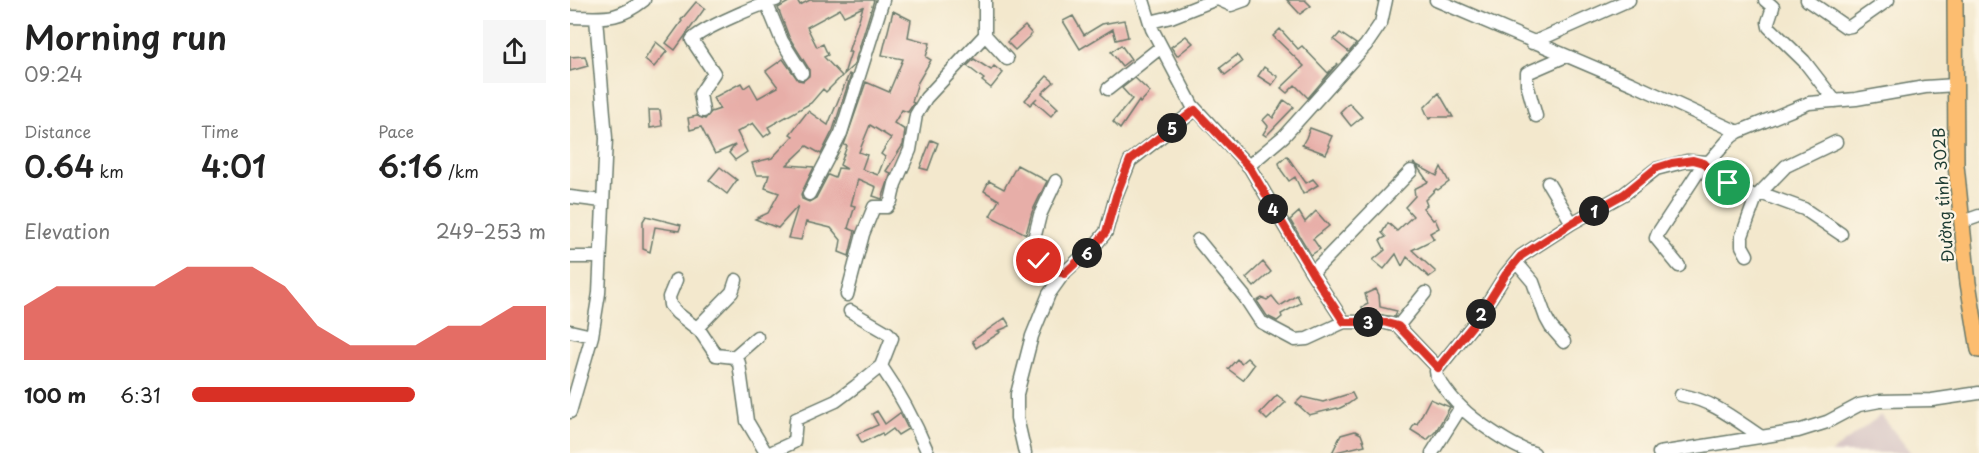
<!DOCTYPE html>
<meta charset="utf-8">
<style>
body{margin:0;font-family:"Playpen Sans",sans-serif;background:#f6f6f6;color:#222;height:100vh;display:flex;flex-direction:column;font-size:22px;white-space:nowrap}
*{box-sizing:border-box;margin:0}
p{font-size:20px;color:#767676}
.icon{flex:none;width:33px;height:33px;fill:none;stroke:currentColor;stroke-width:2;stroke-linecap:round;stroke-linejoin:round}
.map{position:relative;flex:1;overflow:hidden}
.side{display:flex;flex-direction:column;background:#fff;width:570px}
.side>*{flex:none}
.pin{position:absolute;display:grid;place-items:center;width:51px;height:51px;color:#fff;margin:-26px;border:3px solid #fff;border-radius:50%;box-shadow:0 2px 6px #0007}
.km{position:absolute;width:30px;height:30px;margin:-15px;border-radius:50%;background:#222;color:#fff;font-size:16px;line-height:30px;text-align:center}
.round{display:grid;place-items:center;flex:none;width:63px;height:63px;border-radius:0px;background:#f6f6f6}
.overview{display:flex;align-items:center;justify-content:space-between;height:102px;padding:0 24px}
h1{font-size:33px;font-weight:600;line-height:45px}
.stats{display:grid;grid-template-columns:repeat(3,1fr);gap:9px;height:102px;padding:6px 24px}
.stats div{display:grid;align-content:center}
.stats b{font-size:30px;font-weight:600}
.stats small{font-size:16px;font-weight:400}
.stats p{font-size:16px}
.chart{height:168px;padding:12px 24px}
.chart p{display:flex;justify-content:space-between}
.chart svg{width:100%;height:108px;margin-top:6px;fill:#d93025;opacity:.7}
ul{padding:0 24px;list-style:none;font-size:20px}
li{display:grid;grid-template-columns:96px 72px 1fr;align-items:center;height:45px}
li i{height:15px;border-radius:8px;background:#d93025}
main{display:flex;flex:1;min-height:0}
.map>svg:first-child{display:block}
</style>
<main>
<section class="side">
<div class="overview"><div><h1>Morning run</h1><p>09:24</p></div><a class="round"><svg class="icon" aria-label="share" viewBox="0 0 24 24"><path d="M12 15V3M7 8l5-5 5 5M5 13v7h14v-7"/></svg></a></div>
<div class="stats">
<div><p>Distance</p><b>0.64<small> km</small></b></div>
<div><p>Time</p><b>4:01</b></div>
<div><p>Pace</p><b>6:16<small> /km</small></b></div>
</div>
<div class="chart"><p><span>Elevation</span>249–253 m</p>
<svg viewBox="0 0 160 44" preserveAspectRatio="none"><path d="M0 44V22L10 14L20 14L30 14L40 14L50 6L60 6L70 6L80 14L90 30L100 38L110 38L120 38L130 30L140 30L150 22L160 22V44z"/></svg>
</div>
<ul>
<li><b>100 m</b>6:31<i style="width:63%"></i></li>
</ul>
</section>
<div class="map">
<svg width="1409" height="453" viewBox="0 0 1409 453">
<rect width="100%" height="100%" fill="#fcf5e5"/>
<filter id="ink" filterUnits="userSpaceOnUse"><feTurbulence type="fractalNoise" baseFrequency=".0167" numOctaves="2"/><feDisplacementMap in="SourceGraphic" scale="12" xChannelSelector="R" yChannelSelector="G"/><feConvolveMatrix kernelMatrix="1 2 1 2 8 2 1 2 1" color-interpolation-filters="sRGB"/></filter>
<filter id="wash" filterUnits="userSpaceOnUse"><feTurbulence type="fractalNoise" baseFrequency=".008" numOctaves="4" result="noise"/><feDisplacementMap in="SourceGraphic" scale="24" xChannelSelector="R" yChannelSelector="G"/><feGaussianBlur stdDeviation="1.35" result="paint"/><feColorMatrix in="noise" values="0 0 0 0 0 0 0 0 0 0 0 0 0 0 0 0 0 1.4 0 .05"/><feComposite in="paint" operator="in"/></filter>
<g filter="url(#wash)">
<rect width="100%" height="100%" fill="#f3e8cd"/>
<path fill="#d2bfc1" d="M1311,415l30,38h-81z"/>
<g id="blocks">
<path fill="#e7aea8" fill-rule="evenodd" d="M222,0h5l3,5 10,-5h64l-20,65 -10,9 7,-22h-3l15,-45 -19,9 -4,-7 -33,18 10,20 6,-3 5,11 -4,2 18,19 -16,16 -3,-3 -12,14 -43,24 3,5 -7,5 -11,-14 -16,9 10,20 -12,8 -6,-7 6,-8 -20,9 -14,-27 -11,3 -2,-12 9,-2 8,3 6,-7 9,-3 -7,-11 28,-15 3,5 6,-4 8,14 20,-11 -12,-16 17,-12 15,21 5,1 6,-5v-7l-20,-32 -11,-29z
M717,0h18l6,6 -11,8z
M126,2l9,6 -30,42 -9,-7 16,-22 -1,-1z
M323,11l18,9 -3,17 22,6 -4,14 5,3 -13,22 -6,20 2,1 -6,9 -6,-2 -8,13 11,7 -2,15 -17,26 5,2 -9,26 -9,-3 3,-9 -18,-8 -7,26 4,1 -7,22 7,3 -6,25 -10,-4 2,-12 -10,-12 -25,-6 -5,18 -13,-2 10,-32 -20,22 -23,-9 13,-6 11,-20 -14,-5 4,-13h-13l-4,-12 20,-5 21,-22 -3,-2 18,-23 20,14 21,-51 2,1 -18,55 -12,24 -14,-8 -20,19 27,2 -13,27 1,5 7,3 7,-4 12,-23 7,3 3,-10 9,1 -7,-4 7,-19 -3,-1 22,-63 23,10 14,-33 -21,-4zM300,125l21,13 -10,16 4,3 -7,18 -16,-6 5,-14 -8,-3z
M503,16l11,19 18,-11 22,-4 4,17 -12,3 -3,-11 -33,20 -17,-28z
M455,26l7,8 -17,16 -8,-8z
M710,29l18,20 4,-3 26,27 10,-10 -30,35 -13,-13 -8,8 -6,-5 23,-22 -31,-30z
M770,33l16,11 -7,8 -15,-12z
M616,36l7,7 -16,13 -6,-9z
M86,42l11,9 -13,16 -9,-8z
M551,45l10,14 -9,7 -11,-14z
M667,55l5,7 -17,13 -5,-7z
M15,56l3,10 -18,5v-14z
M404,59l17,11 3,-4 9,7 -12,15 -9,-7 2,-2 -17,-13z
M694,67l14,10 -6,8 -14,-9z
M477,76l7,6 -12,11 16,15 -7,8 -17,-15 3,-3 -7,7 -5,-5z
M565,78l15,14 -10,11 -1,-2 -19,28 -7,-7 19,-23 -10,-11z
M869,93l14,24h-20l-4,2 -5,-11z
M714,100l10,7 -28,29 -3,-2 5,-8 -5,-6 6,-6 4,4z
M779,103l13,14 -11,9 -11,-14z
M79,110h11l2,16 -12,2z
M740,128l22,8 -4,9 2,1 -4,8 -24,-9 4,-7z
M361,140l7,3 -10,27 -8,-2z
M717,156l19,27 7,-4 5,6 -15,9 -8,-17 -6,4 -8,-11 -2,-7z
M843,163l24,13 4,-9 8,15 -11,8 -2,-1 -11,11 2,5 -4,3 10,12 2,-1 4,9 -9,5 4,6 -22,11 24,22 -7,5 -22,-20 -5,9 -6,-12 -12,15 -11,-9 12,-10 -5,-10 6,-3 -4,-4 6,-10 9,8 16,-15 -8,-9 10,-11 -1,-7 14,-7 -11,-16z
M447,165l30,16 -15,31 -6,22 -36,-18 9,-16 -15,-9 5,-10 15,8z
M150,167l17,13 -10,14 -18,-14z
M746,211l13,15 -16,13 7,10 -9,6 -21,-35 9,-8 6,10z
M76,216l35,9 -2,6 -24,-4 -5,25 -7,-3v-28z
M693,262l8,10 -17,15 -8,-9z
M806,289l3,6 1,12 17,4 -2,6 -20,-3 1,-4 -13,4 -1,-7 6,-3 -3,-10z
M727,295l4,8 -20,11 1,3 -5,4 -10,-5 -10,-15 5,-3 5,2 5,-4 8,10z
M435,318l5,8 -12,5 3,1 -25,16 -4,-7z
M677,358l7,7 -11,15 -15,-11 9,-10 4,4z
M782,393l3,6 -7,5 -10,5 -1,-1 -28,7 -13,-12 6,-6 21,5z
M707,395l9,7 -19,18 -7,-7z
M860,399l20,8 -14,24 -9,9 -16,-10 4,-7 2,1z
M307,411l8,13 15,-11 8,16 -10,6 -5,-6 -10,7 -1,-3 -20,10 -5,-9 21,-9 -6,-11z
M785,431l6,3 4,11 -33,8 9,-18z"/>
</g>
</g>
<g filter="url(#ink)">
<use href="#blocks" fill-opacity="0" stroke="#69796a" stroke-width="1.5"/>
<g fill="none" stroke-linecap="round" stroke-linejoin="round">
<defs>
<path id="minor" d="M573,0l9,29 40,76 58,63
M650,0l11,5 14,-5
M866,0l197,84 105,48
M1195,0l8,7 -5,15 1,5 35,34 31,40
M1237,0l39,27 5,-1 37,-26
M196,2l16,39 20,32
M0,17c33,0 46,5 74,-17
M580,22l21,-5 43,-17
M415,35l22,24
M962,43l97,-43
M538,89l53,-42
M133,111l-3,-17 14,-21 -22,-33c8,-11 69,-36 84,-40
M966,116l-9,-32v-11l39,-17
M486,181l-16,34 -9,36 8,10 25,13
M978,183l24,40
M1190,193l44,16 37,25
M239,194l32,-61 42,-133
M0,197l32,4
M1392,222l17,-6
M628,240l46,56 17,26 34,18 12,-1 37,-17h38l16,4 40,42
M1177,255l-5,-9v-10l14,-39 30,-31 50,-24
M0,257h30
M946,262l17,20 13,36 5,9 13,15
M1109,266l-23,-28 2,-5 46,-70 14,14 38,20
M742,273l99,-102
M106,280l-7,17 1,8 7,8 23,18 16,24 18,2 5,6 8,58 19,32
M277,295l16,-61 11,-27h13l4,-6 4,-17 15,-34 6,-35 10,-17 59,-63v-35
M774,322l-32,-49 -62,-105 2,-5 32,-27 82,-91 15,-22 5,-23
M828,326l27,-33
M127,328l35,-36 4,-12
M0,331l22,5
M164,357l23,-20
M311,366c19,27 34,56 47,87
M1111,395c32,6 52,23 79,41
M0,412l22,-76 7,-43 7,-155 -10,-120
M200,453l24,-11 2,-23 40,-18 20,-15 25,-20 11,-28 -4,-5 -38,-22
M455,453l-8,-35v-24l15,-58 17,-42 15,-21 33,-30 9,-11 10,-36 14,-35 65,-51
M862,453l29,-46
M964,453c-19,-4 -60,-32 -74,-47 -9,-8 -16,-19 -23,-29l-1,-6 41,-51 29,-46 15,-18 51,-33 52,-29 32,-25 31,-8 22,1 22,-25 7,-5 71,-29 47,-4 69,-12 31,-2
M1089,453l139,-22 29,-9 32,-17 21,-4 52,-1 47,-7"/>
<path id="major" d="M1385,0l1,165 12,118 11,67"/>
</defs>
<use href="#minor" stroke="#69796a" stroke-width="15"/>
<use href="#major" stroke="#69796a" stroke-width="18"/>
<use href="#minor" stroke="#fff" stroke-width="12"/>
<use href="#major" stroke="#fcbd6f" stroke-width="15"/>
</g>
</g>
<g fill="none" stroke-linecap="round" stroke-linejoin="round" filter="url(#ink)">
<defs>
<path id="route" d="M469,261l25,13 33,-31 9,-11 10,-36 14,-36 65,-50 55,58 62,105 32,49h39l15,4 40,42 39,-48 29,-46 15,-18 51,-33 52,-29 32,-26 16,-5 21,-3 11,3 8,9 16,11"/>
</defs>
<use href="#route" stroke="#fff" stroke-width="12"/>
<use href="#route" stroke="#d93025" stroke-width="8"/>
</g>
<g text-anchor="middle" stroke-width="4.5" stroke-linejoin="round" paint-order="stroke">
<g font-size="16" fill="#1f3d34" stroke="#fcf5e5">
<text transform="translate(1373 195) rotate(-94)" y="6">Đường tỉnh 302B</text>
</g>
</g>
</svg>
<div class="pin" style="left:1158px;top:183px;background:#1e9e55"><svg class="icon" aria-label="arrive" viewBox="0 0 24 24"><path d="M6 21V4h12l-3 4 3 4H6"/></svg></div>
<div class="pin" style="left:469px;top:261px;background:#d93025"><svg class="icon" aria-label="check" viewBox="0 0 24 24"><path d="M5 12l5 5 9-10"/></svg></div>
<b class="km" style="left:1024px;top:211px">1</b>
<b class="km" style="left:911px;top:314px">2</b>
<b class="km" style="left:798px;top:322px">3</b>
<b class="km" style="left:703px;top:209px">4</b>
<b class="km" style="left:602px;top:128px">5</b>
<b class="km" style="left:517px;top:253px">6</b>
</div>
</main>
